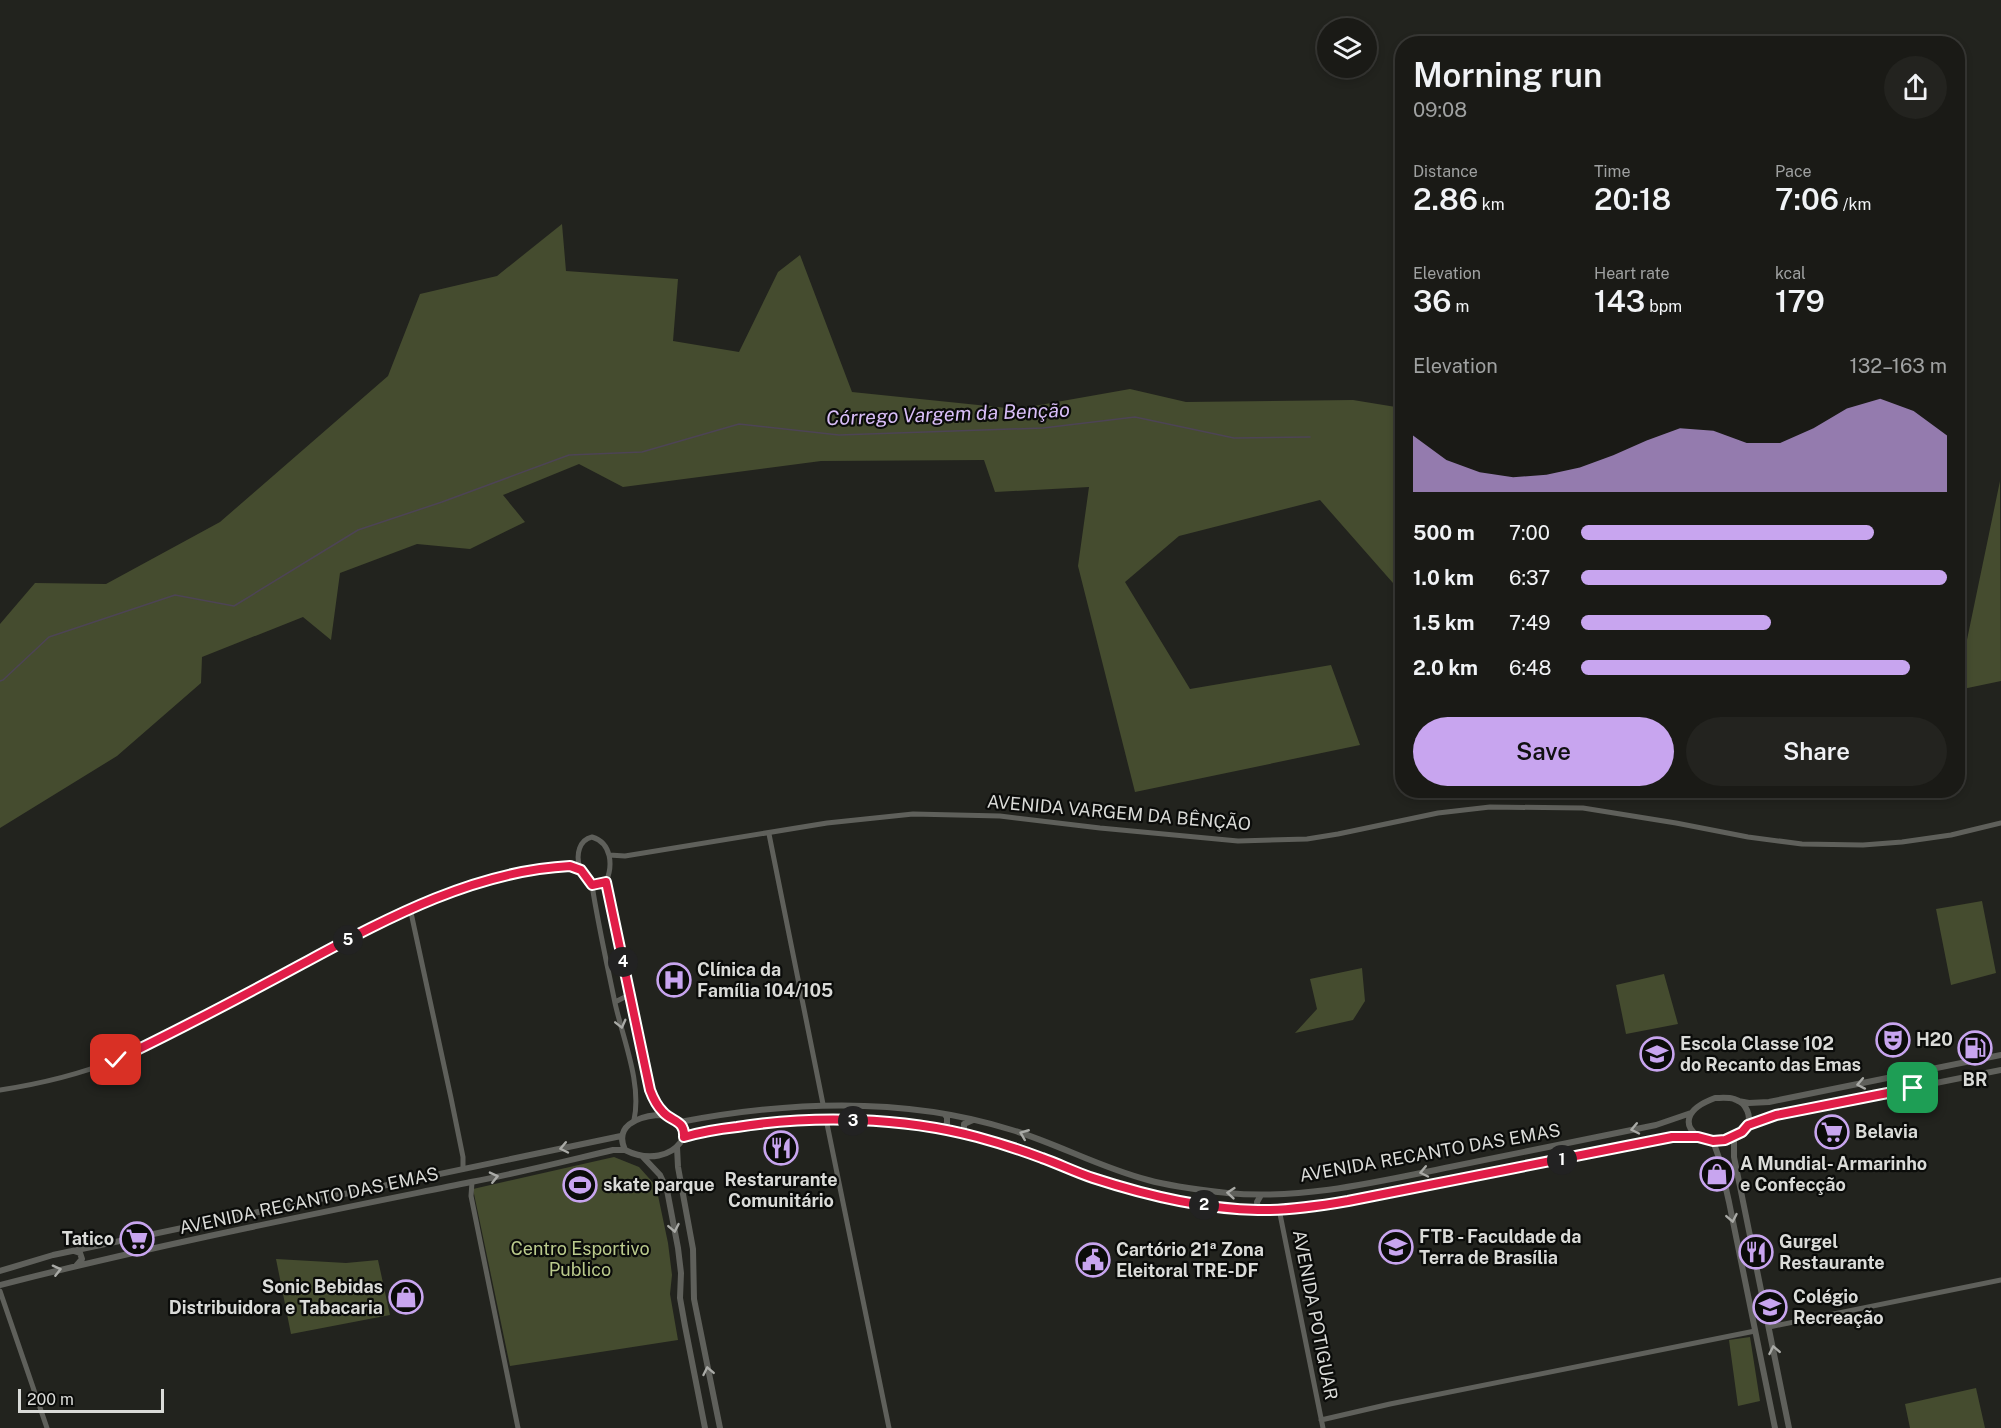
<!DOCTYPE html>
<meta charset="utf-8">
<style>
body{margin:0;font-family:"Public Sans",sans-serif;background:#23231f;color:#f1f3f6;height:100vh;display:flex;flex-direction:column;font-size:22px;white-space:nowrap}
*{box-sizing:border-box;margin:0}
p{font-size:20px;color:#9fa1a1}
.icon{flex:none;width:33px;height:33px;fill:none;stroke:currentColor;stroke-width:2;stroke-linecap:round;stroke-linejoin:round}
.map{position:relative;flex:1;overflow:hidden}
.drawer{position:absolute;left:1395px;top:36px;width:570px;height:762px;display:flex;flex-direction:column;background:#1a1a16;border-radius:24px;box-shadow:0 3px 9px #0003,0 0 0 2px #383835}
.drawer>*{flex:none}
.tools{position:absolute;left:1317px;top:18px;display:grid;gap:12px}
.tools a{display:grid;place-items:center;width:60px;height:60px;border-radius:50%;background:#1a1a16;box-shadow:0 3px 9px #0003,0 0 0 2px #383835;font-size:30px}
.scale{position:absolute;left:18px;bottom:15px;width:146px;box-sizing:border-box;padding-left:6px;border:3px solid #dadbd8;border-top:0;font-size:16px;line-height:21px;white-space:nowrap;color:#dadbd8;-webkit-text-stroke:4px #0b0c0a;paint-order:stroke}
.pin{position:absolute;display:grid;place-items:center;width:51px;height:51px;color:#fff;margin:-26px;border-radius:12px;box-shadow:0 3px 9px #0006}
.km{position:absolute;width:30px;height:30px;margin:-15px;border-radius:50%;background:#222;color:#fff;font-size:16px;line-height:30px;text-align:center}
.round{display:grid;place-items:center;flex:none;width:63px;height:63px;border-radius:32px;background:#23231f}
.head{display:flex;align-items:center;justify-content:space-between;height:102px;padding:0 18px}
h1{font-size:33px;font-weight:600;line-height:45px}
.figures{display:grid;grid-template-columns:repeat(3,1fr);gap:9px;height:102px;padding:6px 18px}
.figures div{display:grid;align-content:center}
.figures b{font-size:30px;font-weight:600}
.figures small{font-size:16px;font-weight:400}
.figures p{font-size:16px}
.chart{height:168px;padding:12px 18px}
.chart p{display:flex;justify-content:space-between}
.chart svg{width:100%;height:108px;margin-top:6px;fill:#c8a5ef;opacity:.7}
.cta{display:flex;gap:12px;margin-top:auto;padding:12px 18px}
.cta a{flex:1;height:69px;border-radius:36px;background:#c8a5ef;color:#111;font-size:24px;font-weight:600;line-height:69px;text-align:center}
.cta a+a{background:#23231f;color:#f1f3f6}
ul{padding:0 18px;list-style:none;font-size:20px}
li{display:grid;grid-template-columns:96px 72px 1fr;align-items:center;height:45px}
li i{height:15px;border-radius:8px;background:#c8a5ef}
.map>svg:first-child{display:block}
</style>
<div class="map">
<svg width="2001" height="1428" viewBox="0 0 2001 1428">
<rect width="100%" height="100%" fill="#22231e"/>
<path fill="#454c2f" d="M562,224l4,47 112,8 -5,62 66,11 39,-80 22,-17 52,137 165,17 113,-20 56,13 167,-2 49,8v140l-9,35 -73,-83 -141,36 -54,46 65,107 141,-24 29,80 -225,47 -57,-226 11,-79 -94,5 -11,-32 -163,1 -198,26 -44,-23 -76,31 22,27 -55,27 -53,-5 -77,29 -9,67 -28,-23 -101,40 -1,26 -84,73 -117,72v-204l35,-41 71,1 114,-62 168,-146 32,-82 77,-18z
M2000,481l1,200 -43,9v-7z
M1982,901l14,72 -45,12 -15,-76z
M1362,968l3,33 -12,19 -58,13 22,-24 -7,-30z
M1664,974l14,50 -52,10 -10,-49z
M614,1157l25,10 17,19 12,57 4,32 -2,19 8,46 -168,26 -37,-177z
M276,1259l70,4 32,-3 12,55 -99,19z
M1750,1337l10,64 -22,5 -9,-66z
M1976,1388l9,40h-75l-5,-24z"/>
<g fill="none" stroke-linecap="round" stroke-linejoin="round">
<path stroke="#4d4455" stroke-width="1.5" d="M0,681l3,-1 46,-43 126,-42 59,11 124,-76 84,-28 127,-47 73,-3 97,-28 100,11 204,-7 92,-11 99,21 76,-1"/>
<path stroke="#5f605b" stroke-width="5" d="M769,834l54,270
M592,837c20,6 21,29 14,45 -26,13 -40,-39 -14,-45z
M609,855l16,1 202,-33 86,-9 87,2 100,12 138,13 69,-2 31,-5 100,-21 52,-6 93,1 93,15 72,14 54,7 61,1 39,-3 49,-7 50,-12
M606,882l44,208 6,14 9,11
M592,885c6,39 15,79 23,118 8,36 27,81 19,117
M410,908l41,190 12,59v12
M615,1002l10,-5 6,2
M0,1090c39,-6 78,-15 115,-30 31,-12 60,-29 89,-45 107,-55 212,-124 333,-145 15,-2 30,-8 44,0
M826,1119l63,309
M472,1182l-1,14 47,232
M1279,1209l44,219
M0,1291l47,137
M1769,1327l232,-47
M1321,1420l69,-16 365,-73"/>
<path stroke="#5f605b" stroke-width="6" d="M1715,1098c6,0 13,-1 19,1 12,3 20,19 11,30 -26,34 -93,-8 -30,-31z
M1738,1101l11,2 20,-1 232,-47
M657,1115c54,3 18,60 -32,35 -11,-24 12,-33 32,-35z
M680,1122c109,-21 224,-26 332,8 46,14 89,38 136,50 25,7 53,10 79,13 75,7 150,-11 223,-26 69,-14 137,-28 206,-42l35,-12
M1748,1125l28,-10 225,-45
M940,1129l7,-5v-7l-3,-3
M968,1135l-4,-5v-6l9,-4
M684,1137c19,-6 39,-8 59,-11 92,-14 187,-4 275,24 25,7 48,18 71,27 50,19 115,33 169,33 69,1 138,-17 205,-31 69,-14 139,-27 209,-42h26
M1734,1137v20l55,271
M1713,1141l6,17 10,44 46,226
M677,1147l1,20 15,82 1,50 26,129
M643,1157l17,18 7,15 11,58 3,25 -1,25 5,28 20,102
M1258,1210l-1,-8 4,-7
M74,1251l6,2 2,6 -6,7
M0,1271l53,-16 568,-119
M0,1285c156,-40 314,-71 471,-103 48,-9 95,-21 142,-32h12"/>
</g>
<defs><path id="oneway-chevron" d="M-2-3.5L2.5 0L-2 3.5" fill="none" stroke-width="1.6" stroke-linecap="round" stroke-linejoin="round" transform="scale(1.5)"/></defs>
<g stroke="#a9aaa6">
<use href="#oneway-chevron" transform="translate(621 1024) rotate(76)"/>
<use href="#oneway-chevron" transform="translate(1861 1084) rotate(169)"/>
<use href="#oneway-chevron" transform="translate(1635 1129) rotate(168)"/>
<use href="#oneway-chevron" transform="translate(1024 1134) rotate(-158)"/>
<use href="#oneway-chevron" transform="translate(564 1148) rotate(168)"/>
<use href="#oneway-chevron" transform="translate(1424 1172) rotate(168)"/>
<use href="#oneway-chevron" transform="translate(494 1177) rotate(-13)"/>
<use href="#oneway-chevron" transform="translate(1231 1193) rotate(-175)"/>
<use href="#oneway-chevron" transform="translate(1732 1218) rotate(79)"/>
<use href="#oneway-chevron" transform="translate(674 1228) rotate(79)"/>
<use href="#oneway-chevron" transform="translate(57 1270) rotate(-14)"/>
<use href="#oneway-chevron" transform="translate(1774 1350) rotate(-101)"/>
<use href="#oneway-chevron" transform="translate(708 1371) rotate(-101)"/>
</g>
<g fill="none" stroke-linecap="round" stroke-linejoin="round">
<defs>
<path id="route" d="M116,1060c63,-30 125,-63 186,-96 84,-45 171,-93 268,-98l11,4 11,15 14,-3 44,208c3,8 7,16 13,22 9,10 22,8 21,25 17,-5 35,-8 53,-10 76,-12 165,-10 240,10 22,6 44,13 65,21 17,6 33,14 51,20 52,17 109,31 165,32 29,1 61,-4 90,-9l324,-64h26l15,4 12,-1 17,-8 6,-7 28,-10 137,-27"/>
</defs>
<use href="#route" stroke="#fff" stroke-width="12"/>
<use href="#route" stroke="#e11d48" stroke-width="8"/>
</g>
<defs>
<symbol id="hospital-ring" viewBox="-11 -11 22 22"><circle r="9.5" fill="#0b0c0a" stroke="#c8a5ef" stroke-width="1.5"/><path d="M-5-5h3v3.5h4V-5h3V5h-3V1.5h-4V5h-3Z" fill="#c8a5ef"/></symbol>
<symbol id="theatre-ring" viewBox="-11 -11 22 22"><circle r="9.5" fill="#0b0c0a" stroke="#c8a5ef" stroke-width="1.5"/><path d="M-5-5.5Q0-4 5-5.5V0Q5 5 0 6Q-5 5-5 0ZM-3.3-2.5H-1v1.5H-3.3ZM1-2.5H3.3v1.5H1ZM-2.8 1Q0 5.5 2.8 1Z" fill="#c8a5ef"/></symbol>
<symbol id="fuel-ring" viewBox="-11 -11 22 22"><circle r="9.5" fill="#0b0c0a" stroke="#c8a5ef" stroke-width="1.5"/><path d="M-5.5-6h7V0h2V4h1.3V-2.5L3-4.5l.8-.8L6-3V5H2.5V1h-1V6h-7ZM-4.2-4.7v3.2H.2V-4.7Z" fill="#c8a5ef"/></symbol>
<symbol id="school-ring" viewBox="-11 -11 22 22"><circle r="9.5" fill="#0b0c0a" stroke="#c8a5ef" stroke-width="1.5"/><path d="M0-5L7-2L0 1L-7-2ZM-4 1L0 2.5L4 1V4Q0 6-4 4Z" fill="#c8a5ef"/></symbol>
<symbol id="supermarket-ring" viewBox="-11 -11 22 22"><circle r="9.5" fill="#0b0c0a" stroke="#c8a5ef" stroke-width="1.5"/><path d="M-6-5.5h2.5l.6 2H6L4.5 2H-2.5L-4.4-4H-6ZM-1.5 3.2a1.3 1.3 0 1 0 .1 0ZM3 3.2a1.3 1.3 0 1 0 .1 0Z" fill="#c8a5ef"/></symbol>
<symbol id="restaurant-ring" viewBox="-11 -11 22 22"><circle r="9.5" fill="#0b0c0a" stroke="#c8a5ef" stroke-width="1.5"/><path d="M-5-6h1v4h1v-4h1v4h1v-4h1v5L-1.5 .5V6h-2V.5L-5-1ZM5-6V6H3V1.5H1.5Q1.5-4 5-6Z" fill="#c8a5ef"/></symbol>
<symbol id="shop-ring" viewBox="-11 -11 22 22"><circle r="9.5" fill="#0b0c0a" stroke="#c8a5ef" stroke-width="1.5"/><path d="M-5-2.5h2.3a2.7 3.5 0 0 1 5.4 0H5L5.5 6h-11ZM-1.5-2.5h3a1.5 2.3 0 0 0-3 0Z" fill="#c8a5ef"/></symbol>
<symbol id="stadium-ring" viewBox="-11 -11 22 22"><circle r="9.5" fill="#0b0c0a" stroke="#c8a5ef" stroke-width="1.5"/><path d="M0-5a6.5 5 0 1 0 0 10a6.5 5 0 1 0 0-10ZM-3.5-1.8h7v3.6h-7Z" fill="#c8a5ef"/></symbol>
<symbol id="university-ring" viewBox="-11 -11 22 22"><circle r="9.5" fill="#0b0c0a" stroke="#c8a5ef" stroke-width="1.5"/><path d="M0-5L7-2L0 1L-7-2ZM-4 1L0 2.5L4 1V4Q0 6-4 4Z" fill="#c8a5ef"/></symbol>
<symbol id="civic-ring" viewBox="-11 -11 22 22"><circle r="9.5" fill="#0b0c0a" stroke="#c8a5ef" stroke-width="1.5"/><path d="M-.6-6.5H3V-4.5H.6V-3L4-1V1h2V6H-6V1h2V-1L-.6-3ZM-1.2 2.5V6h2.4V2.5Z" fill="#c8a5ef"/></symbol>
</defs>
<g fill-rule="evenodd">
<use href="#hospital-ring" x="655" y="961" width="38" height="38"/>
<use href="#theatre-ring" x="1874" y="1021" width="38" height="38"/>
<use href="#fuel-ring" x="1956" y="1029" width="38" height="38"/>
<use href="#school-ring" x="1638" y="1035" width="38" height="38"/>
<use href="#supermarket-ring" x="1813" y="1113" width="38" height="38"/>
<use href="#restaurant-ring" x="762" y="1129" width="38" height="38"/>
<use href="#shop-ring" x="1698" y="1155" width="38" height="38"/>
<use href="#stadium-ring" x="561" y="1166" width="38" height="38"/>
<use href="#supermarket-ring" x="118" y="1220" width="38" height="38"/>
<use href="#university-ring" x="1377" y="1228" width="38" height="38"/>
<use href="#restaurant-ring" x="1737" y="1233" width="38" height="38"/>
<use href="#civic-ring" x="1074" y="1241" width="38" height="38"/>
<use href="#shop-ring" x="387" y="1278" width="38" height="38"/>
<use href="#university-ring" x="1751" y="1288" width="38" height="38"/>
</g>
<g text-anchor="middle" stroke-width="4.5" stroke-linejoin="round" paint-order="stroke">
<g font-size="18" fill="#dadbd8" stroke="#0b0c0a">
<text transform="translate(1119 813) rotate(5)" y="6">AVENIDA VARGEM DA BÊNÇÃO</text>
<text transform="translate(1430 1153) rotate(-10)" y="6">AVENIDA RECANTO DAS EMAS</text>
<text transform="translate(309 1201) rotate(-12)" y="6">AVENIDA RECANTO DAS EMAS</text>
<text transform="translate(1315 1315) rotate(79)" y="6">AVENIDA POTIGUAR</text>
</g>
<g font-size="18" font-weight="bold" fill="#dadbd8" stroke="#0b0c0a" text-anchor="start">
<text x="697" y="976">Clínica da<tspan x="697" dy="21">Família 104/105</tspan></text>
<text x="1916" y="1046">H20</text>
<text x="1680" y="1050">Escola Classe 102<tspan x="1680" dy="21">do Recanto das Emas</tspan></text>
<text x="1975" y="1086" text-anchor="middle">BR</text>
<text x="1855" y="1138">Belavia</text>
<text x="1740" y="1170">A Mundial- Armarinho<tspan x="1740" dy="21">e Confecção</tspan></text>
<text x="781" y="1186" text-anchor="middle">Restarurante<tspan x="781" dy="21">Comunitário</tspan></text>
<text x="603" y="1191">skate parque</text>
<text x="1419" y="1243">FTB - Faculdade da<tspan x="1419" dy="21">Terra de Brasília</tspan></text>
<text x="114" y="1245" text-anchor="end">Tatico</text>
<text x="1779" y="1248">Gurgel<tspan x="1779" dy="21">Restaurante</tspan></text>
<text x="1116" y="1256">Cartório 21ª Zona<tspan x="1116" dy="21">Eleitoral TRE-DF</tspan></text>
<text x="383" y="1293" text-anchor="end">Sonic Bebidas<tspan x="383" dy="21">Distribuidora e Tabacaria</tspan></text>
<text x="1793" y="1303">Colégio<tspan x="1793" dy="21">Recreação</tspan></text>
</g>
<g font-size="18" fill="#baca8c" stroke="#0b0c0a">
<text x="580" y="1255">Centro Esportivo<tspan x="580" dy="21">Publico</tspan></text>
</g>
<g font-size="20" font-style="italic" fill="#d9bef8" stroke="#0b0c0a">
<text transform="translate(948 414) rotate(-2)" y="7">Córrego Vargem da Benção</text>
</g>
</g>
</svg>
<div class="tools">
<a><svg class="icon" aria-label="layers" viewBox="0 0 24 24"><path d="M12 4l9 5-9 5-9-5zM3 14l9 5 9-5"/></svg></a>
</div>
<div class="scale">200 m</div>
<div class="pin" style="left:1913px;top:1088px;background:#1e9e55"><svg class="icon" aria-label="arrive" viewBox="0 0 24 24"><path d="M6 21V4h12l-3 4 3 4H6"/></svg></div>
<div class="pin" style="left:116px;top:1060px;background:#d93025"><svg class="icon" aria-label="check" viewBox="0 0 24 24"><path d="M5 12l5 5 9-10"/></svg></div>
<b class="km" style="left:1562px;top:1160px">1</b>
<b class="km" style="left:1204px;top:1205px">2</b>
<b class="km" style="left:853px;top:1121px">3</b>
<b class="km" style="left:623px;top:962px">4</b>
<b class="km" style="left:348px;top:940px">5</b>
<section class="drawer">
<div class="head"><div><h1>Morning run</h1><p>09:08</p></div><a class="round"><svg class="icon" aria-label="share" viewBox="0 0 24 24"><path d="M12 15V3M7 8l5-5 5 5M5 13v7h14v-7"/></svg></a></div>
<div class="figures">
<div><p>Distance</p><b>2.86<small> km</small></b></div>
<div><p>Time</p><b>20:18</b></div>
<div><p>Pace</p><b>7:06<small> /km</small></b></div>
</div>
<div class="figures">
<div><p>Elevation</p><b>36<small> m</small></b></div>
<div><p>Heart rate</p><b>143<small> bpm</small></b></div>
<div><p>kcal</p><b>179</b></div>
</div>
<div class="chart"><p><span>Elevation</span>132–163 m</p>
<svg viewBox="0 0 160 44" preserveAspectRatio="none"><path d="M0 44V21L10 31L20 36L30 38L40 37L50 34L60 29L70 23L80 18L90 19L100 24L110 24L120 18L130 10L140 6L150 11L160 21V44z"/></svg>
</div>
<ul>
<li><b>500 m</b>7:00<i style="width:80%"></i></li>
<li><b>1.0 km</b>6:37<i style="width:100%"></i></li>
<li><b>1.5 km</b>7:49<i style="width:52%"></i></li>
<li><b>2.0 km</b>6:48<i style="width:90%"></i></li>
</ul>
<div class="cta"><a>Save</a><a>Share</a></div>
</section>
</div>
